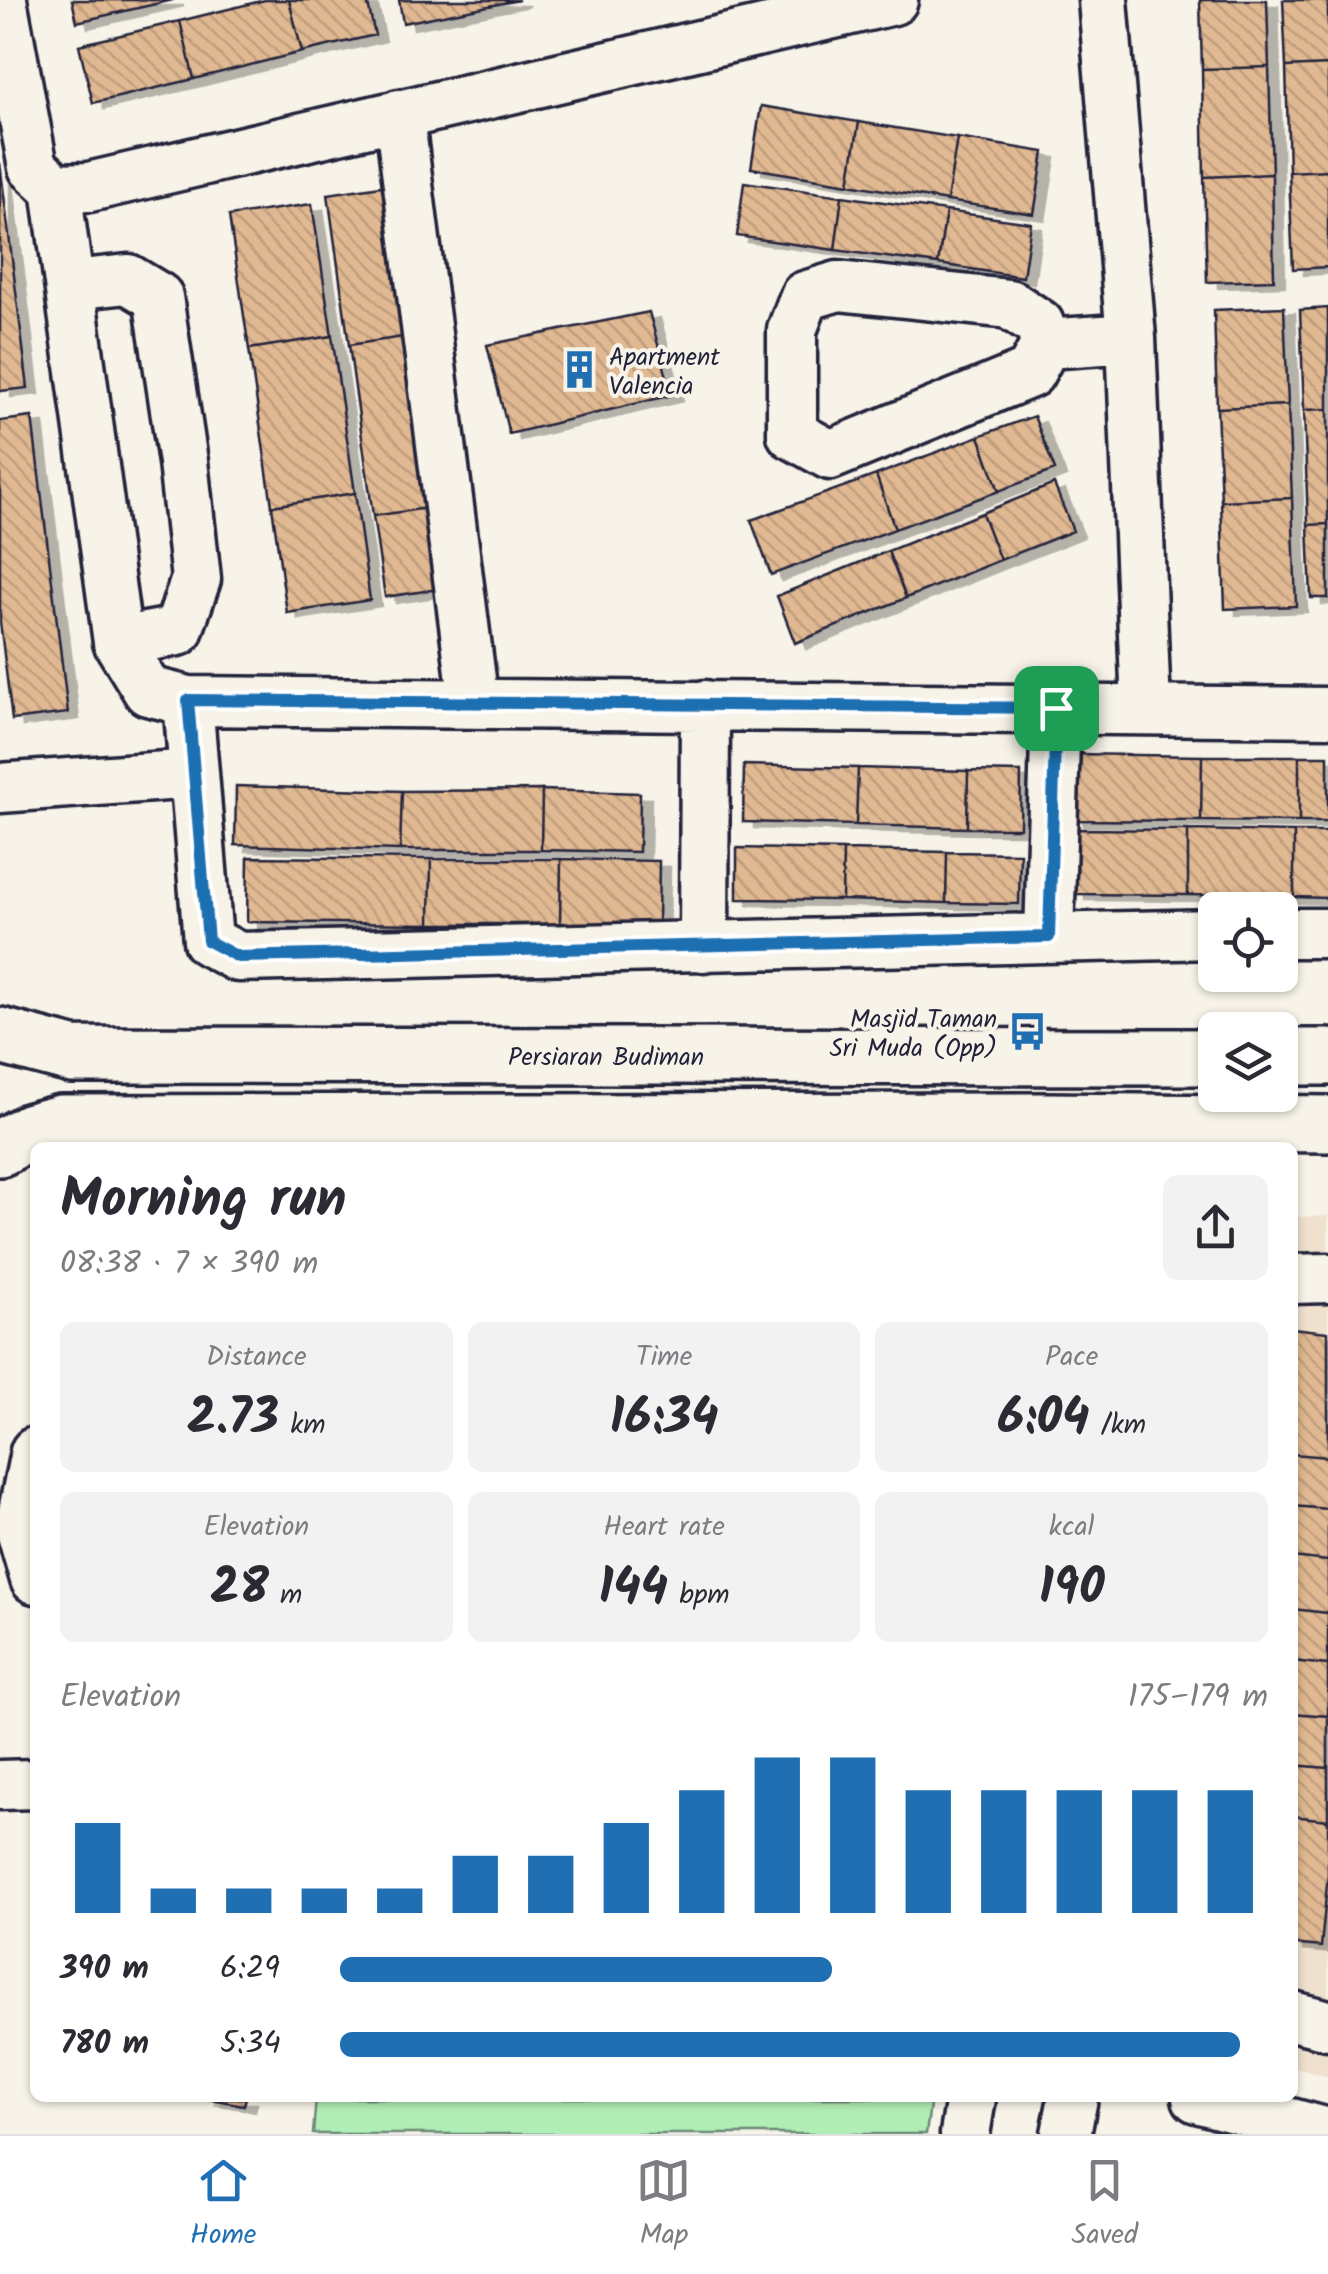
<!DOCTYPE html>
<meta charset="utf-8">
<style>
body{margin:0;font-family:Kalam,sans-serif;background:#f2f2f3;color:#2b2b33;height:100vh;display:flex;flex-direction:column;font-size:38px;white-space:nowrap}
*{box-sizing:border-box;margin:0}
p{font-size:32px;color:#7c7c81}
.icon{flex:none;width:55px;height:55px;fill:none;stroke:currentColor;stroke-width:2;stroke-linecap:round;stroke-linejoin:round}
.map{position:relative;flex:1;overflow:hidden}
.sheet{position:absolute;left:30px;top:1142px;width:1268px;height:960px;display:flex;flex-direction:column;background:#fff;border-radius:15px;box-shadow:0 2px 8px #0004}
.sheet>*{flex:none}
.controls{position:absolute;left:1198px;top:892px;display:grid;gap:20px}
.controls a{display:grid;place-items:center;width:100px;height:100px;border-radius:15px;background:#fff;box-shadow:0 2px 8px #0004;font-size:50px}
.pin{position:absolute;display:grid;place-items:center;width:85px;height:85px;color:#fff;margin:-42px;border-radius:20px;box-shadow:0 5px 15px #0006}
.round{display:grid;place-items:center;flex:none;width:105px;height:105px;border-radius:15px;background:#f2f2f3}
.head{display:flex;align-items:center;justify-content:space-between;height:170px;padding:0 30px}
h1{font-size:55px;font-weight:700;line-height:75px}
.metrics{display:grid;grid-template-columns:repeat(3,1fr);gap:15px;height:170px;padding:10px 30px}
.metrics div{display:grid;align-content:center;border-radius:15px;background:#f2f2f3;text-align:center}
.metrics b{font-size:50px;font-weight:700}
.metrics small{font-size:28px;font-weight:400}
.metrics p{font-size:28px}
.chart{height:280px;padding:20px 30px}
.chart p{display:flex;justify-content:space-between}
.chart svg{width:100%;height:180px;margin-top:10px;stroke:#1f6fb2;stroke-width:6}
ul{padding:0 30px;list-style:none;font-size:32px}
li{display:grid;grid-template-columns:160px 120px 1fr;align-items:center;height:75px}
li i{height:25px;border-radius:12px;background:#1f6fb2}
.tab-bar{display:flex;justify-content:space-around;align-items:center;height:140px;border-top:2px solid #e1e1e2;background:#fff;font-size:28px;color:#7c7c81}
.tab-bar a{display:grid;justify-items:center;gap:5px}
.tab-bar .on{color:#1f6fb2}
.map>svg:first-child{display:block}
</style>
<div class="map">
<svg width="1328" height="2134" viewBox="0 0 1328 2134">
<defs>
<pattern id="building-back-hatch" width="6" height="6" patternUnits="userSpaceOnUse" patternTransform="scale(2.5)"><rect width="6" height="6" fill="#e0b891"/><path d="M-1 5l2 2M0 0l6 6M5-1l2 2" fill="none" stroke="#c09e7e"/></pattern>
<filter id="shadow"><feDropShadow dx="11" dy="6" stdDeviation="0" flood-color="#0004"/></filter>
</defs>
<rect width="100%" height="100%" fill="#f7f3e8"/>
<filter id="ink" filterUnits="userSpaceOnUse"><feTurbulence type="fractalNoise" baseFrequency=".01" numOctaves="2"/><feDisplacementMap in="SourceGraphic" scale="20" xChannelSelector="R" yChannelSelector="G"/><feConvolveMatrix kernelMatrix="1 2 1 2 8 2 1 2 1" color-interpolation-filters="sRGB"/></filter>
<g filter="url(#ink)">
<path fill="#f0e1ce" d="M1328,1216v861l-36,-10v-850z"/>
<path fill="#b1eeb5" stroke="#6a8878" stroke-width="2.5" d="M316,2098h615l-5,36h-613z"/>
<path fill="url(#building-back-hatch)" stroke="#22223b" stroke-width="2.5" filter="url(#shadow)" d="M72,0h101l-96,22z
M265,0h24l13,52 -108,27 -14,-58z
M289,0h78l8,35 -73,17z
M399,0h120l-116,23z
M1200,0h67l2,67 -67,2z
M1283,0h45v65l-42,2z
M180,21l14,58 -101,24 -14,-58z
M1328,65v105l-39,2 -3,-105z
M1269,67l3,107 -68,3 -2,-108z
M761,106l98,16 -10,62 -98,-16z
M859,122l98,16 -10,63 -98,-17z
M957,138l87,14 -10,62 -87,-13z
M0,163l28,225 -28,3z
M1328,170v97l-35,2 -4,-97z
M1272,174l2,106 -67,2 -3,-105z
M744,182l98,14 -7,54 -98,-14z
M388,185l22,151 -61,9 -21,-151z
M842,196l104,15 -8,53 -103,-14z
M312,204l20,132 -83,13 -20,-133z
M946,211l85,12 -8,54 -85,-13z
M1284,307l4,98 -71,3 -3,-98z
M1328,308v101l-24,1 -4,-100z
M649,312l23,83 -163,39 -22,-89z
M332,336l23,157 -83,13 -23,-157z
M410,336l24,171 -61,9 -24,-171z
M1288,405l4,93 -71,3 -4,-93z
M1328,409v115l-20,1 -4,-115z
M1034,416l21,54 -56,21 -20,-55z
M32,417l36,296 -56,7 -12,-98v-201z
M979,436l20,55 -104,38 -19,-54z
M876,475l19,54 -124,46 -20,-55z
M1054,484l19,47 -73,29 -18,-47z
M355,493l15,107 -83,13 -15,-107z
M1292,498l4,108 -71,3 -4,-108z
M434,507l11,81 -60,9 -12,-81z
M982,513l18,47 -94,38 -18,-47z
M1328,524v74h-17l-3,-73z
M888,551l18,47 -111,45 -18,-47z
M1073,754l129,2 -1,65 -129,-1z
M1202,756h97v66l-98,-1z
M1299,756h29v66h-29z
M744,765l114,3 -2,57 -113,-3z
M858,768l110,3 -1,57 -111,-3z
M968,771l53,1 -1,56h-53z
M236,786l166,5 -2,59 -165,-5z
M542,790l-1,60h-141l2,-59z
M542,790l98,3 -1,59 -98,-2z
M1075,829l113,1v65l-114,-1z
M1188,830l106,2v65l-106,-2z
M1294,832h34v66l-34,-1z
M737,848l106,2 -1,50 -105,-1z
M843,850l104,2 -1,51 -104,-3z
M947,852l73,1 -1,51 -73,-1z
M248,857l183,2 -1,65 -183,-2z
M431,859h130l-1,65h-130z
M561,859l98,2 -1,64 -98,-1z
M1292,1328l36,4v125l-36,-3z
M1292,1454l36,3v52l-36,-3z
M1292,1506l36,3v52l-36,-4z
M1292,1557l36,4v52l-36,-4z
M1292,1609l36,4v52l-36,-4z
M1292,1661l36,4v51l-36,-3z
M1292,1713l36,3v52l-36,-3z
M1292,1765l36,3v52l-36,-4z
M1292,1816l36,4v54l-7,73 -29,-3z
M203,2098h43l-2,7z"/>
<g fill="none" stroke-linecap="round" stroke-linejoin="round">
<defs>
<path id="minor" d="M2,0l31,167 23,21 62,454 30,49 40,10 1140,11
M1103,0l28,338 15,370
M399,114l75,589
M56,188l33,-1 804,-187
M71,285l57,-6 30,18 25,165 13,117 -18,52 -60,11
M838,286l171,18 30,20 7,20 -16,29 -200,82 -38,-21v-104l13,-34z
M1046,344l85,-6
M188,701l20,240 30,16 977,-23
M0,788l194,-14
M1280,933h48
M1049,937l7,-229
M704,947l1,-242
M1292,1279l36,-1
M35,1452l-15,75 15,52
M0,1785l35,-1
M1292,2016l36,9
M1197,2098l131,35
M965,2134l6,-36
M1066,2134l7,-36"/>
<path id="major" d="M0,1036l72,19 1143,2
M1280,1057h48
M0,1148l31,-17 30,-8 986,-2 281,3"/>
</defs>
<use href="#minor" stroke="#22223b" stroke-width="55"/>
<use href="#major" stroke="#22223b" stroke-width="62"/>
<use href="#minor" stroke="#f7f3e8" stroke-width="48"/>
<use href="#major" stroke="#f7f3e8" stroke-width="55"/>
</g>
</g>
<g fill="none" stroke-linecap="round" stroke-linejoin="round" filter="url(#ink)">
<defs>
<path id="route" d="M188,700l868,8 -7,229 -811,20 -30,-16z"/>
</defs>
<use href="#route" stroke="#fff" stroke-width="20"/>
<use href="#route" stroke="#1f6fb2" stroke-width="12"/>
</g>
<defs>
<symbol id="building-bare" viewBox="-9 -9 18 18"><path d="M-4-6H4V6H1V3H-1V6H-4ZM-2.5-4.3h1.7v1.8h-1.7ZM.8-4.3h1.7v1.8H.8ZM-2.5-1h1.7V.8h-1.7ZM.8-1h1.7V.8H.8Z" fill="#1f6fb2" stroke="#f7f3e8" stroke-width="2.5" paint-order="stroke"/></symbol>
<symbol id="bus-bare" viewBox="-9 -9 18 18"><path d="M-5-6H5V4H4V6H2V4H-2V6H-4V4H-5ZM-3.5-4V0h7V-4ZM-3.5 1.2v1.5H-2V1.2ZM2 1.2v1.5H3.5V1.2Z" fill="#1f6fb2" stroke="#f7f3e8" stroke-width="2.5" paint-order="stroke"/></symbol>
</defs>
<g fill-rule="evenodd">
<use href="#building-bare" x="552" y="342" width="55" height="55"/>
<use href="#bus-bare" x="1000" y="1004" width="55" height="55"/>
</g>
<g text-anchor="middle" stroke-width="8" stroke-linejoin="round" paint-order="stroke">
<g font-size="25" fill="#22223b" stroke="#f7f3e8" text-anchor="start">
<text x="609" y="365">Apartment<tspan x="609" dy="29">Valencia</tspan></text>
<text x="997" y="1027" text-anchor="end">Masjid Taman<tspan x="997" dy="29">Sri Muda (Opp)</tspan></text>
</g>
<g font-size="25" fill="#22223b" stroke="#f7f3e8">
<text x="606" y="1065">Persiaran Budiman</text>
</g>
</g>
</svg>
<div class="controls">
<a><svg class="icon" aria-label="locate" viewBox="0 0 24 24"><circle cx="12" cy="12" r="6"/><path d="M12 2v4M12 18v4M2 12h4M18 12h4"/></svg></a>
<a><svg class="icon" aria-label="layers" viewBox="0 0 24 24"><path d="M12 4l9 5-9 5-9-5zM3 14l9 5 9-5"/></svg></a>
</div>
<div class="pin" style="left:1056px;top:708px;background:#1e9e55"><svg class="icon" aria-label="arrive" viewBox="0 0 24 24"><path d="M6 21V4h12l-3 4 3 4H6"/></svg></div>
<section class="sheet">
<div class="head"><div><h1>Morning run</h1><p>08:38 · 7 × 390 m</p></div><a class="round"><svg class="icon" aria-label="share" viewBox="0 0 24 24"><path d="M12 15V3M7 8l5-5 5 5M5 13v7h14v-7"/></svg></a></div>
<div class="metrics">
<div><p>Distance</p><b>2.73<small> km</small></b></div>
<div><p>Time</p><b>16:34</b></div>
<div><p>Pace</p><b>6:04<small> /km</small></b></div>
</div>
<div class="metrics">
<div><p>Elevation</p><b>28<small> m</small></b></div>
<div><p>Heart rate</p><b>144<small> bpm</small></b></div>
<div><p>kcal</p><b>190</b></div>
</div>
<div class="chart"><p><span>Elevation</span>175–179 m</p>
<svg viewBox="0 0 160 44" preserveAspectRatio="none"><path d="M5 44V22M15 44V38M25 44V38M35 44V38M45 44V38M55 44V30M65 44V30M75 44V22M85 44V14M95 44V6M105 44V6M115 44V14M125 44V14M135 44V14M145 44V14M155 44V14"/></svg>
</div>
<ul>
<li><b>390 m</b>6:29<i style="width:53%"></i></li>
<li><b>780 m</b>5:34<i style="width:97%"></i></li>
</ul>
</section>
</div>
<nav class="tab-bar">
<a class="on"><svg class="icon" aria-label="home" viewBox="0 0 24 24"><path d="M3 11l9-7 9 7M6 9v11h12V9"/></svg>Home</a>
<a><svg class="icon" aria-label="map" viewBox="0 0 24 24"><path d="M3 6l6-2 6 2 6-2v14l-6 2-6-2-6 2zM9 4v14M15 6v14"/></svg>Map</a>
<a><svg class="icon" aria-label="saved" viewBox="0 0 24 24"><path d="M7 4h10v16l-5-4-5 4z"/></svg>Saved</a>
</nav>
